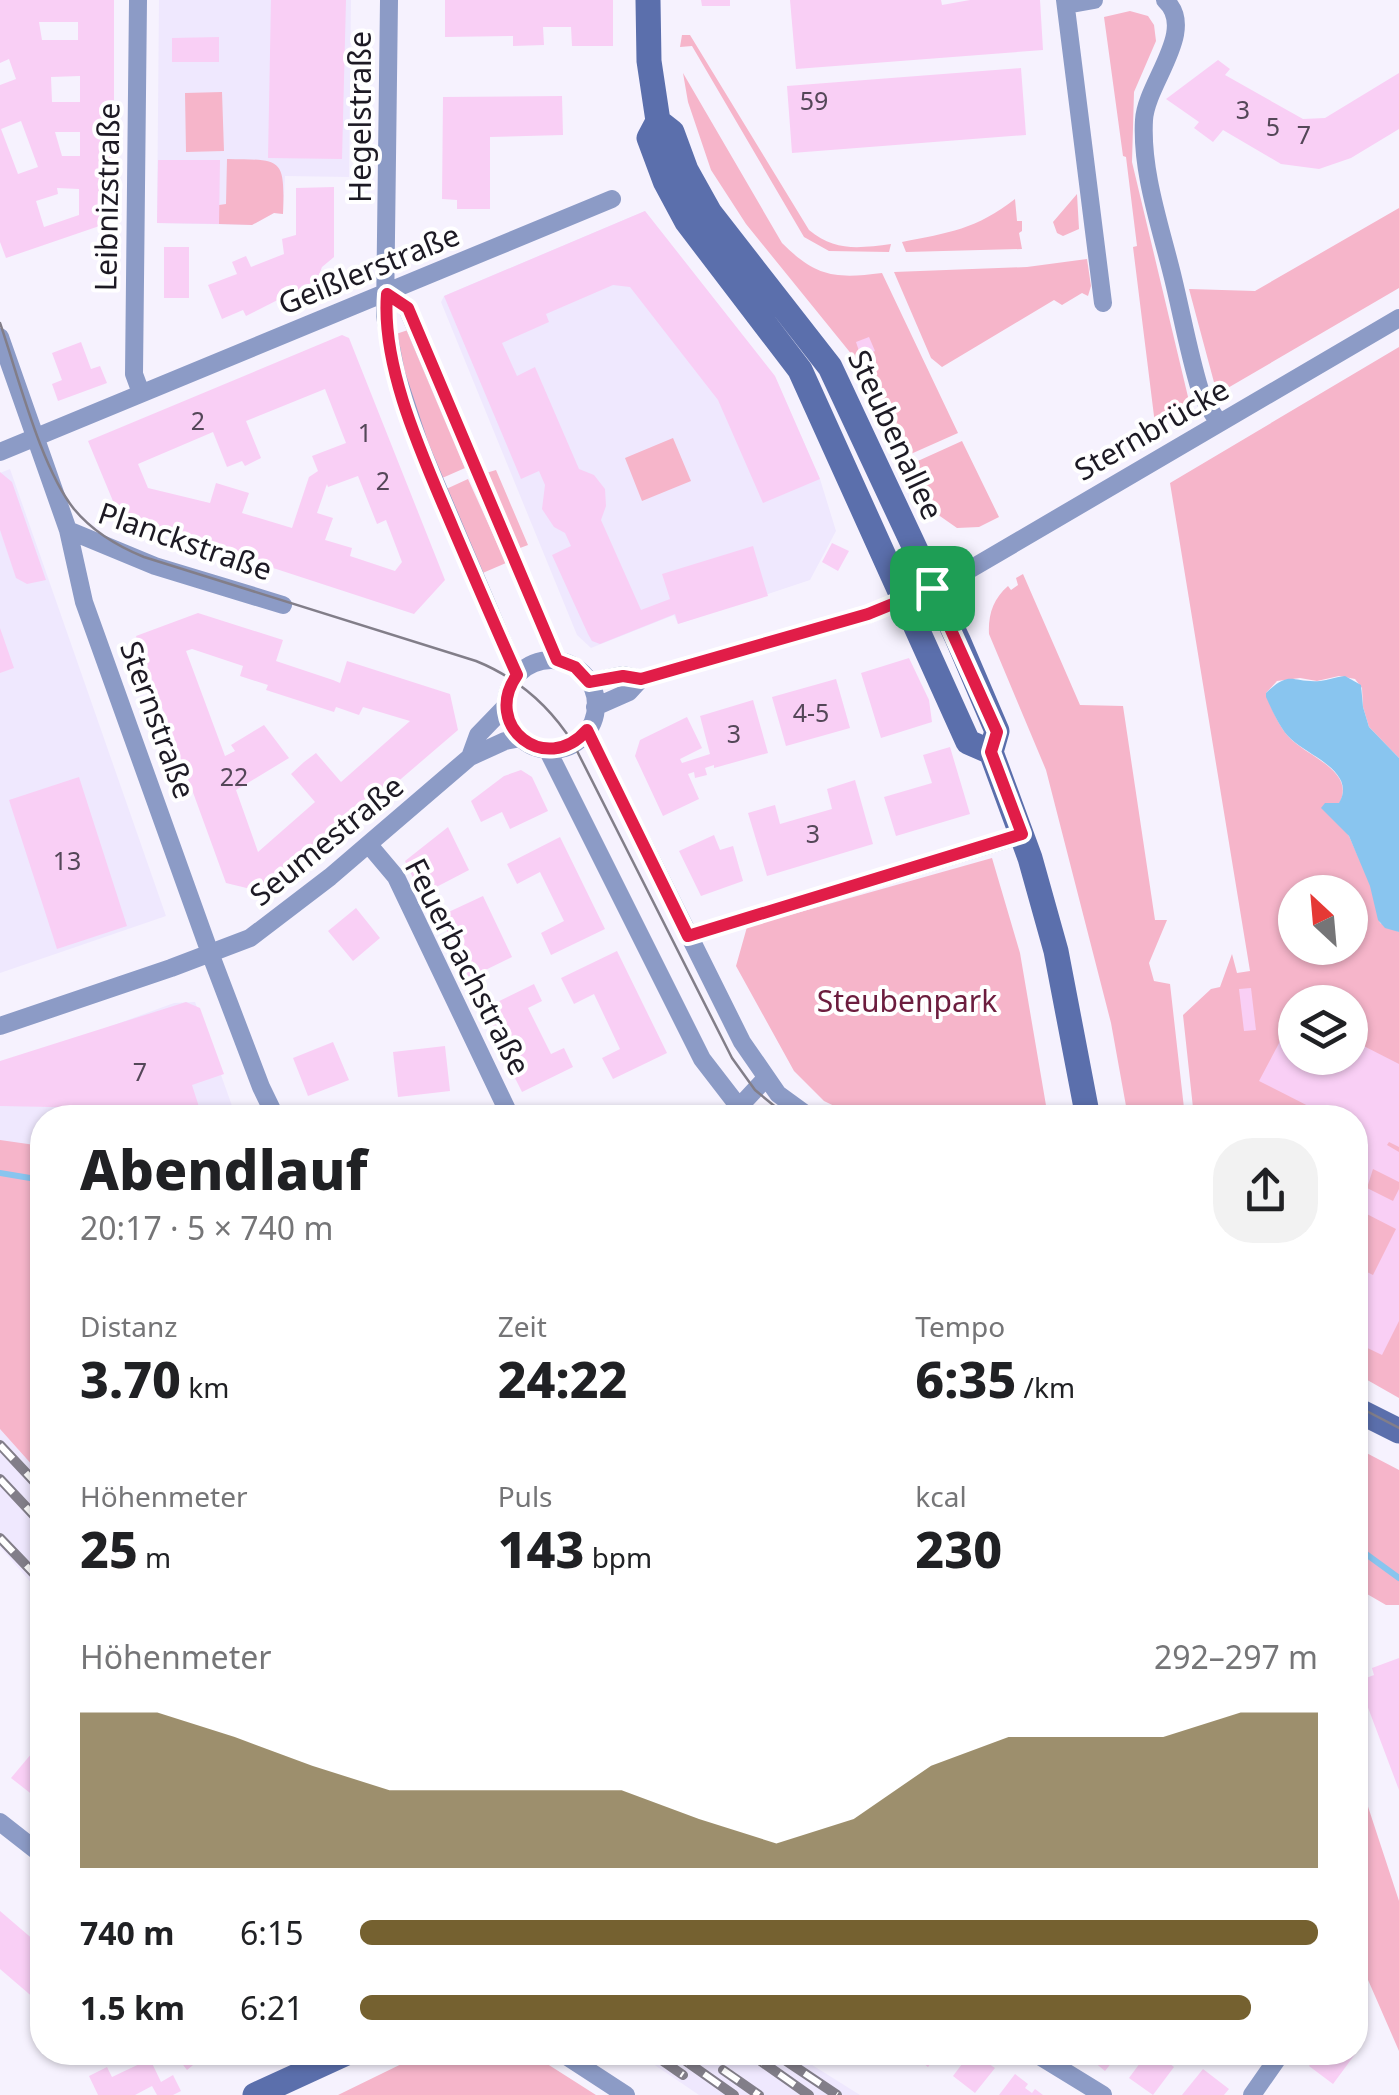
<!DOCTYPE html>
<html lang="de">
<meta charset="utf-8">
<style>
body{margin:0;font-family:"Noto Sans",sans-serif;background:#f2f2f2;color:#202124;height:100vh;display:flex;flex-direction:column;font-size:38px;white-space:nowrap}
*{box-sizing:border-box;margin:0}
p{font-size:32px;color:#757577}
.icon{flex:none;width:55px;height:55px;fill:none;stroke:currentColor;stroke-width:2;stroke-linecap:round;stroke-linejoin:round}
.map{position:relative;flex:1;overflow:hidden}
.panel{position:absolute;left:30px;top:1105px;width:1338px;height:960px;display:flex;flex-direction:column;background:#fff;border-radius:40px;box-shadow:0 2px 8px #0004}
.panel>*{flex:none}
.needle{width:65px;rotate:334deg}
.controls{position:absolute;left:1278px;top:875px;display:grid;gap:20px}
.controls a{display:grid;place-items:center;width:90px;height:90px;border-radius:50%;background:#fff;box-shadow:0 2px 8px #0004;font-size:50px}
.pin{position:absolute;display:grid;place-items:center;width:85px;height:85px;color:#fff;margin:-42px;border-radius:20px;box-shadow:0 5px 15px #0006}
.round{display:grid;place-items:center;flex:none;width:105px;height:105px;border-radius:40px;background:#f2f2f2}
.headline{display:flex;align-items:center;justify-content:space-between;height:170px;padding:0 50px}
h1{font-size:55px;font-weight:800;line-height:75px}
.stats{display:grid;grid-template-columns:repeat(3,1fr);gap:15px;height:170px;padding:10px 50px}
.stats div{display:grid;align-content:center}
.stats b{font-size:50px;font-weight:800}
.stats small{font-size:28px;font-weight:400}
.stats p{font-size:28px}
.chart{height:280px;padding:20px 50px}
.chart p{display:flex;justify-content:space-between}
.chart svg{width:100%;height:180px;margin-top:10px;fill:#756130;opacity:.7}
ul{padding:0 50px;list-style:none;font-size:32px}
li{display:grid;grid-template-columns:160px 120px 1fr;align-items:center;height:75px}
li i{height:25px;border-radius:12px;background:#756130}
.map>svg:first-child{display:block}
</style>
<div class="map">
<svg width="1399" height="2095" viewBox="0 0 1399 2095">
<rect width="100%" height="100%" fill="#f6f2fe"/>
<path fill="#efe8fe" d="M159,0h192l-2,177 -64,-1 -2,38 -9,-1 -22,12 -95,-2z
M645,211l130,166 45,102 16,52 -26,49 -132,44 -4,-9 -83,33 -14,-13 -136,-333 3,-6z
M10,469l156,447 -166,57v-500z
M195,1002l41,115 -194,1v33l-42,-6v-78l174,-64z
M0,1429l42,47v119l-42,-48z
M637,2053h156l67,42h-161z"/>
<path fill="#f6b5ca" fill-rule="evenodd" d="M1130,11l18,5 6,9 2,16 -22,51 -2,70 57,239 -30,14 2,5 -6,4 -22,-177 4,-1 -11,-89 -3,-1 -19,-139z
M682,35h8l119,195c26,22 51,18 82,14l-2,8 -60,-1 -25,-14 -112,-191 -12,1z
M683,73l99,170c34,34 53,36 100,30l76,160 -54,24 -34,-80 -124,-153 -35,-54 -23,-68z
M222,92l2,59 -38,1 -1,-59z
M227,159c55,1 58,-2 56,55l-9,-1 -22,12 -33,-1v-19l7,-1z
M1077,194l2,35 -16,7 -6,-3 -4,-11z
M1015,199l2,22h5v10l-3,2 3,16 -116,3 -4,-10c46,-9 75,-13 113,-43z
M1399,208v80l-173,101 -11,-3 -26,-97 66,2z
M1087,259l4,27 -3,10 -6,-3 -20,12 -8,-5 -112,67 -11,-9 -37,-86 133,-5z
M408,330l57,138 -25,11 -34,-97 -10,-48z
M1399,347v411l-30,-31 -6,-20 -1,-19 -7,-9 -16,-3 -22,5 -17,-3 -23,3 -11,12c5,15 14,37 27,48 19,17 63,32 46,63l-14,-1 24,33 22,50 9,37 19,9v466l-44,-25v-255l-161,-1 -11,-102 28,-26 9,-2 12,-33 5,19 13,-2 -80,-488zM1295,892h55v56h-55zM1295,1002h55v56h-55z
M673,438l18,43 -49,20 -17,-43z
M962,441l37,76 -20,10 -22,1 -30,-21 -18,-42z
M496,470l32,75 -8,3 -34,-75z
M468,479l38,84 -28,12 -34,-85z
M1023,574l57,131 43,1 32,214h12l-18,43 5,18 16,3 15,133h-57l-17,-94 -65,-253 -57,-136c-1,-19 4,-35 19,-48l3,4 7,-5 -2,-7z
M992,858l28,95 28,164h-191l-33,-16 -30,-30 -58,-105 11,-39z
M0,1140l42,6v265l-10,17 10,30v18l-42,-47z
M1355,1447l44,23v135h-13l-31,-18z
M1355,1767l44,134v150l-44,-101z
M424,2053h106l66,42h-258z"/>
<path fill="#89c5ef" d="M1345,676l16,9 2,22 6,20 30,31v174l-14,-4 -7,-8 -8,-34 -21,-50 -28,-28 4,-5h14c18,-31 -30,-47 -48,-64 -11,-10 -19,-29 -25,-42v-4c25,-24 25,-10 54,-12 8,-1 16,-4 25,-5z"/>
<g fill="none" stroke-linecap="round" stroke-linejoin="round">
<path stroke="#89c5ef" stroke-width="6" d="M0,1173l42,7
M1355,1546l44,32"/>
</g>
<path fill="#f9cff5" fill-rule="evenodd" d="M0,0h114v221l-108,37 -6,-16v-157l16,-6 -7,-20 -9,4zM39,22h39v18h-36zM80,76v26h-28l-1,-25zM21,121l17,46 -20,7 -17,-45zM55,132h25v24h-18zM57,188l22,1v26l-35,12 -8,-26 22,-7z
M271,0h75l-4,159 -74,-1z
M445,0h168v46h-41l-1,-19h-28l1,18 -31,1v-10l-68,1z
M701,0h29v6h-28z
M790,0h151l1,5 28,-5h70l3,50 -247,19z
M219,37v25h-47v-24z
M1218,60l12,9 -5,6 78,44 22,-1 74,-45v56l-48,29 -32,11 -38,-5 -58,-34 -10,12 -19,-14 5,-6 -33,-23z
M1021,68l5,67 -234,18 -5,-67z
M562,96l1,39 -73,2v72h-33v-9l-15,-1 1,-102z
M158,160h62l-1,64 -62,-1z
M334,187v70l-12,10 -5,13 -71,36 -3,-6 -21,9 -14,-34 29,-11 -5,-12 14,-6 5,11 33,-13 -2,-15 14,-4v-47z
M645,211l130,165 45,103 -57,24 -45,-103 -88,-113 -17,-2 -67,29 3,8 -47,21 15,33 18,-9 44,102 15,6 11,14 1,17 -5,14 40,90 29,-11 -8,-25 91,-28 15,50 -90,28 -3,-10 -75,30 -8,-3 -4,-7 -36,-79 19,-9 -6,-13 -11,-6 -12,-18 3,-24 -6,-14 -18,8 -77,-183z
M164,247h25v51h-25z
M342,335l7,3 96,242 -31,34 -294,-96 -32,-77zM325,389l21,54 -34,13 6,15 -9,6 -17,51 -50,-15 7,-20 -33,-10 -6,20 -62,-15 -10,-24 75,-32 14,35 15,-6 3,5 16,-8 -15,-37zM358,476l19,48 9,-4 16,42 -7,9 -45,-15 2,-8 -27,-8 8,-22 -16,-5 10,-29 1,3z
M869,337l6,14 -14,6 -5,-15z
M81,342l10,27 9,-3 7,17 -49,18 -6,-17 10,-4 -10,-27z
M0,472l12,10 34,98 -19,4 -11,-6 -16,-48z
M832,543l17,8 -11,20 -16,-9z
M198,613l85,27 -7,21 57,19 7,3 7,-22 103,33 8,36 -190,163 -42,-10 -90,-247zM192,649l51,17 -3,10 28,9 -2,5 68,22 2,-5 23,8 4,-8 47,14 -69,61 -25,-29 -12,9 -13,12 24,28 -57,50 -22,-62 53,-32 -25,-33 -33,20 4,6 -10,5 -39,-105z
M0,628l14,40 -14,5z
M909,658l20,42 3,22 -51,16 -20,-65z
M836,679l14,49 -64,18 -14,-49z
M753,700l15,53 -54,15v-3l-9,3 2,7 -12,3 -1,-6 -6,2 11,25 -36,17 -28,-60 5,-16 47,-23 15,31 -22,11 2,4 28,-9 -10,-38z
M950,747l20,67 -74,22 -12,-39 48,-14 -9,-28z
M521,770l11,7 16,34 -38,18 -8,-17 -21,10 -10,-21 33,-25z
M79,777l48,149 -70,23 -48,-149z
M855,780l18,64 -106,32 -19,-63 27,-8 5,19 52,-15 -5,-20z
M448,827l21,43 -48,25 -16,-34z
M714,835l6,15 13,-4 10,35 -42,15 -22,-45z
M560,837l45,92 -54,26 -10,-22 23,-12 -24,-49 -23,12 -10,-20z
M483,896l29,61 -43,21 -29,-62z
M356,908l24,30 -27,23 -25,-30z
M617,951l50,102 -54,26 -11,-21 18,-9 -26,-55 -20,10 -13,-26z
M534,984l8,17 -14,7 23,46 13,-6 9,19 -51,25 -41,-82z
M1251,988l5,42 -12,1 -5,-42z
M186,1002l14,6 24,66 -32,11 8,25 -200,-4v-45z
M1295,1013v45h55v-19l49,25v83l-10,-5 -2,3 12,7v30l-26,-13 -6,19 26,13 6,-12v132l-17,34 -27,-13v-76l18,9 23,-46 -41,-21v-65l4,-8 -4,-2v-15h-31l2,-3 -67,-34z
M333,1042l16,38 -41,16 -15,-38z
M445,1046l5,45 -52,6 -5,-45z
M1399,1658v132l-41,-109 16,-6 -2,-7z
M32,1753l10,9v23l-8,11 -23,-18z
M0,1911l42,36v43l-7,9 -35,-30z
M1355,2035l9,7 -31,42 -24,-18 10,-14h36z
M173,2052h36l-22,18z
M909,2052h30l-11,15z
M971,2052l24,16 -20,25 -22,-17z
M1082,2052h38l-15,19z
M1148,2052h6l20,15 -21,28 -24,-17z
M150,2059l11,23 12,-7 8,16 -8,4h-16l-5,-9 -17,9h-37l-9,-19 18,-9 5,10z
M1203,2069l26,20 -5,6h-42z
M1015,2074l13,10 -3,4 7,5 3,-4 8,6h-44z"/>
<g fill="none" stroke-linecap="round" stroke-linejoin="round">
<path stroke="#8c9bc6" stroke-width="18" d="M138,0l-4,374 7,19
M389,0l-4,316 11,57 24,73 97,229
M1065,0l38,303
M1165,0c33,30 -19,83 -21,120 -3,52 17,108 29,158 9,37 16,76 27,112 4,12 12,22 19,33
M1066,5l28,-5
M387,294l20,14 150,352
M0,337l68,193 16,72 126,351 51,134 15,31
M0,452l612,-253
M68,530l87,36 128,39
M506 705a45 45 0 1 1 90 0a45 45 0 1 1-90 0Z
M589,682l34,-7 18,4 228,-65 93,-40 437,-256
M595,707l34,-15 12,-13
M587,730l155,312 36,52 33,24
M547,749l155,310 37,48 13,11
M470,757l8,-22 28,-29
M369,845l27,32 115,241
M688,936l334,-101
M0,1026l171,-58 79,-30 80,-61 140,-120 35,-16 16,-3
M723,1118l16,-11 26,-28
M0,1822l42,33
M560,2052l66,43
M1033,2052l70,43
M1252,2095l30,-43"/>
<path stroke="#5b6fac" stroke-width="25" d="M648,0l1,61 9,60 -9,17 16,43 22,41 113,148 168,372 23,10
M658,121l14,11 14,38 24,43 120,154 128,273 39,91 -6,21 39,106 26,93 32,167
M1355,1409l44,22
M255,2095l94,-43"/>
<path stroke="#827e89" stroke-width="2.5" d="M0,323c18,52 41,145 74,186 19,23 43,37 70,48l332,104c42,17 73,44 97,82l159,315 23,32 34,28
M1355,1405l44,23"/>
<defs>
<path id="rail" d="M0,1445l42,45
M0,1479l42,45
M0,1538l42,44
M650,2052l33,23
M673,2052l61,43
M748,2052l61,43
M773,2052l64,43
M723,2070l36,25"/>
</defs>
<use href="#rail" stroke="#827e89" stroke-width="10"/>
<use href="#rail" stroke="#fff" stroke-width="6" stroke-dasharray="19" stroke-linecap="butt"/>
</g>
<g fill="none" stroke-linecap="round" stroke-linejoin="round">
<defs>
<path id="route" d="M387,294l21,14 149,352 18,7 14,15 34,-6 18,3 227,-65 64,-26 65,144 -6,20 31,82 -334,102 -101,-206c-41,47 -106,-4 -70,-55 -22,-49 -43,-98 -64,-147 -29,-69 -72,-159 -66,-234z"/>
</defs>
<use href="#route" stroke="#fff" stroke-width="20"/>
<use href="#route" stroke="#e11d48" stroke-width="12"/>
</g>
<g text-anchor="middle" stroke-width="8" stroke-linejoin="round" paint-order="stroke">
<g font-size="25" fill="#544758">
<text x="814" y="110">59</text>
<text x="1243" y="119">3</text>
<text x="1273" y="136">5</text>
<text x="1304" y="144">7</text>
<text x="198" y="430">2</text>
<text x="365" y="442">1</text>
<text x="383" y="490">2</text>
<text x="811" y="722">4-5</text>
<text x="734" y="743">3</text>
<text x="234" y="786">22</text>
<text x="813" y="843">3</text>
<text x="67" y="870">13</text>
<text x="140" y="1081">7</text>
</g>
<g font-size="30" fill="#1d1a24" stroke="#fff">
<text transform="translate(361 117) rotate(-90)" y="10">Hegelstraße</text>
<text transform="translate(108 197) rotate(-89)" y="10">Leibnizstraße</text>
<text transform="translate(369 270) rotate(-22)" y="10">Geißlerstraße</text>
<text transform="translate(1152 430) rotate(-30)" y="10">Sternbrücke</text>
<text transform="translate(895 435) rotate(65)" y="10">Steubenallee</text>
<text transform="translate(185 542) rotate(19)" y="10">Planckstraße</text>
<text transform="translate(157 720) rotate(70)" y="10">Sternstraße</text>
<text transform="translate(327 841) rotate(-39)" y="10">Seumestraße</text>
<text transform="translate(467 967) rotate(63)" y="10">Feuerbachstraße</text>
</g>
<g font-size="30" fill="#6c1d3e" stroke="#fff">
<text x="907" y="1012">Steubenpark</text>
</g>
</g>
</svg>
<div class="controls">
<a><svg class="needle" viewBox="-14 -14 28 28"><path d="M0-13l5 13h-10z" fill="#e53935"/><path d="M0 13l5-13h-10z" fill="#757577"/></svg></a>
<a><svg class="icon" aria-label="layers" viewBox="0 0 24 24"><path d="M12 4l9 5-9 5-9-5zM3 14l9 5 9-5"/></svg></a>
</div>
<div class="pin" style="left:932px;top:588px;background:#1e9e55"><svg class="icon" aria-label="arrive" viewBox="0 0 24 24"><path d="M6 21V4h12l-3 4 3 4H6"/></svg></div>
<section class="panel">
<div class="headline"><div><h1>Abendlauf</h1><p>20:17 · 5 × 740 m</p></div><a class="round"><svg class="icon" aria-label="share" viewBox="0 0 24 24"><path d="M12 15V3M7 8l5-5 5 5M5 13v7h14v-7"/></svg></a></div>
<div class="stats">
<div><p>Distanz</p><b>3.70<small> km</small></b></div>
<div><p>Zeit</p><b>24:22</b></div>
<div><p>Tempo</p><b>6:35<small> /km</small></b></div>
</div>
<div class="stats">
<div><p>Höhenmeter</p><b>25<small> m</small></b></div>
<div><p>Puls</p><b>143<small> bpm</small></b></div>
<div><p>kcal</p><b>230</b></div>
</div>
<div class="chart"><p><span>Höhenmeter</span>292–297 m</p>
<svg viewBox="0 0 160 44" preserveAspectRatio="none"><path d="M0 44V6L10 6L20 12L30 19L40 25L50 25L60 25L70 25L80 32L90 38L100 32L110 19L120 12L130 12L140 12L150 6L160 6V44z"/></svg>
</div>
<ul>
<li><b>740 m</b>6:15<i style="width:100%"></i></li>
<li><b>1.5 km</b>6:21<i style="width:93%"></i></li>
</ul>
</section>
</div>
